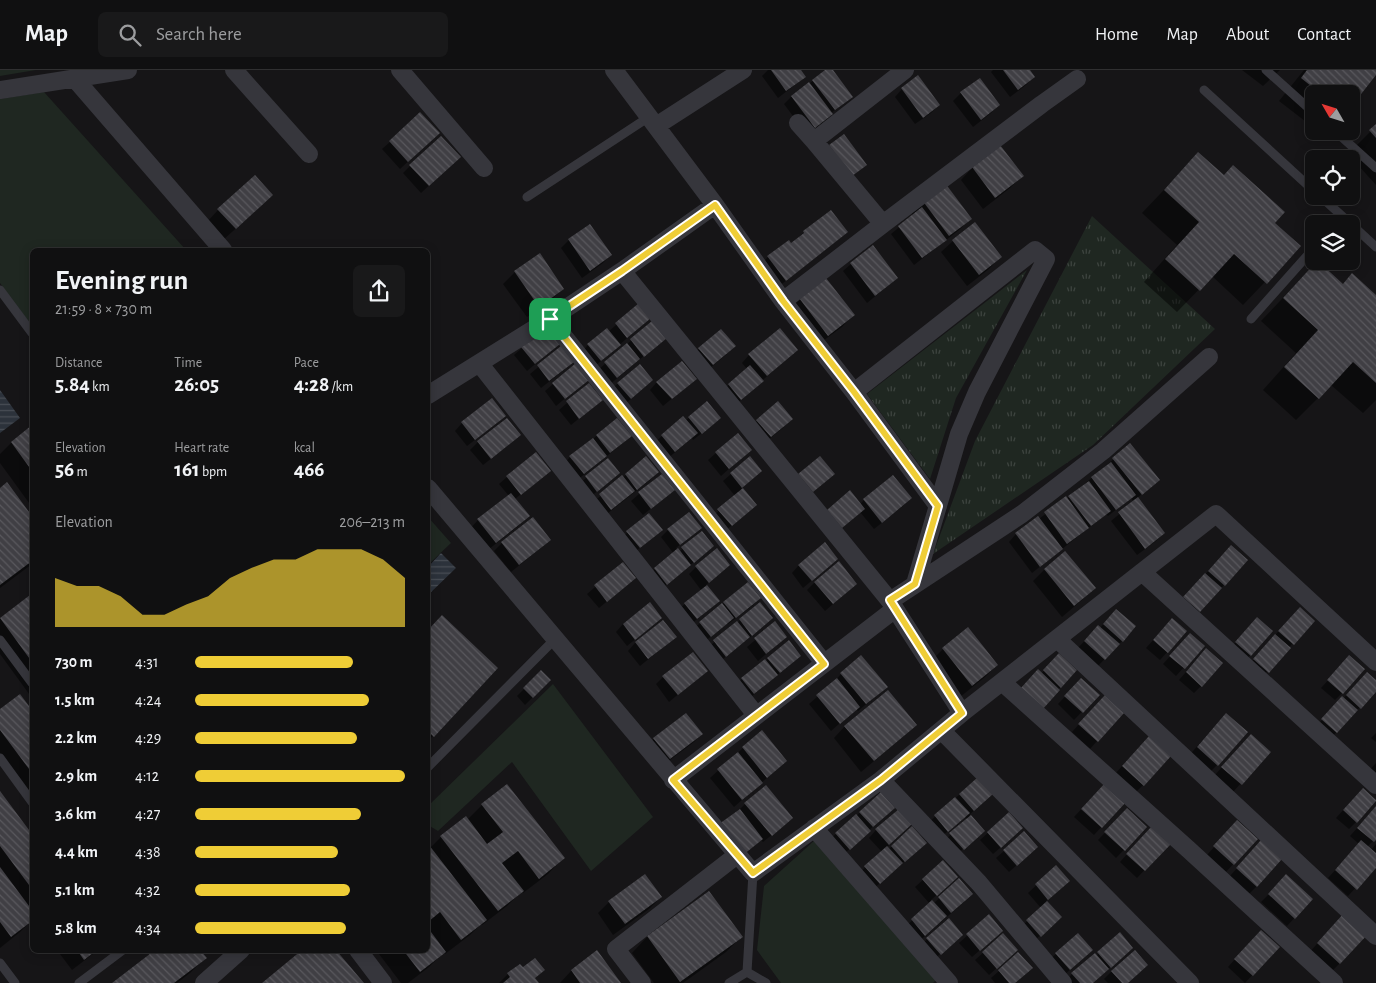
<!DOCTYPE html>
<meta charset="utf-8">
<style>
body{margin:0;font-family:"Alegreya Sans",sans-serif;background:#19191a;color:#f1f3f6;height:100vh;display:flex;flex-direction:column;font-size:19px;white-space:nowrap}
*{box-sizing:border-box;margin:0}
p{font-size:16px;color:#9c9d9f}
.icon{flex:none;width:28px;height:28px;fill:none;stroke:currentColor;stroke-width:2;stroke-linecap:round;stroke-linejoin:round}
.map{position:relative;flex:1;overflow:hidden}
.sheet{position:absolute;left:30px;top:178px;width:400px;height:705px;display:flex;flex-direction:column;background:#101011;border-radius:8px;box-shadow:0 2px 12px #0003,0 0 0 1px #303031}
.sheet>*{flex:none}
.needle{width:32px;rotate:309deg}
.fabs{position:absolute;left:1305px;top:15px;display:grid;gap:10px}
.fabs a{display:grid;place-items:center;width:55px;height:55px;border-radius:8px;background:#101011;box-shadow:0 2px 12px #0003,0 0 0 1px #303031;font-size:25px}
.pin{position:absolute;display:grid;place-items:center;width:42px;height:42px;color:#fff;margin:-21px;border-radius:10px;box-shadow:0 2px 8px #0006}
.round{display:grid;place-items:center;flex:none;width:52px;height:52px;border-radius:8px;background:#19191a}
.head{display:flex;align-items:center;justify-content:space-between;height:85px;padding:0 25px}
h1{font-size:28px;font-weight:700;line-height:38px}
.metrics{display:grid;grid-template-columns:repeat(3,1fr);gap:8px;height:85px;padding:5px 25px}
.metrics div{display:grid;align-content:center}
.metrics b{font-size:21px;font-weight:700}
.metrics small{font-size:14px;font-weight:400}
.metrics p{font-size:14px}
.chart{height:140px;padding:10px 25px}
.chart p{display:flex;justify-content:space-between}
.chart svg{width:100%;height:90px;margin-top:5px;fill:#efcd36;opacity:.7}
ul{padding:0 25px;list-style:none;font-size:16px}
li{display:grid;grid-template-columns:80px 60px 1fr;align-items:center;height:38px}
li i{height:12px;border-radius:6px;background:#efcd36}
header{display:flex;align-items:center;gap:30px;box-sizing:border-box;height:70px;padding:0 25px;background:#101011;border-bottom:1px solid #303031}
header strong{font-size:24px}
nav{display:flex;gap:28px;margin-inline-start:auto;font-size:18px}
.search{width:350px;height:45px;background:#19191a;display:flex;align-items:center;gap:12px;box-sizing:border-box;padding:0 18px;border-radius:8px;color:#9c9d9f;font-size:19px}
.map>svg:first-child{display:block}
</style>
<header>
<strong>Map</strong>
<div class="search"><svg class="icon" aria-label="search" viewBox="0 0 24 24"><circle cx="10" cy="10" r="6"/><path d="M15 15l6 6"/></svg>Search here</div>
<nav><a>Home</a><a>Map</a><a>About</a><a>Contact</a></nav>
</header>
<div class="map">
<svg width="1376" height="913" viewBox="0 0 1376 913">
<defs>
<pattern id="park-tufts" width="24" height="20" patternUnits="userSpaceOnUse" patternTransform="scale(1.25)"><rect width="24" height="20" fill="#1f2721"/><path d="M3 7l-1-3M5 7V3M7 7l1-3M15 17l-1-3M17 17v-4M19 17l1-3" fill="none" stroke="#3d443f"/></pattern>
<pattern id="water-rules" width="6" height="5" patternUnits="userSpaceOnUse" patternTransform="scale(1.25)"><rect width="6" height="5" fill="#2c323b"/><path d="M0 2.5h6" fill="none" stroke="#484d55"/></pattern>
<pattern id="building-back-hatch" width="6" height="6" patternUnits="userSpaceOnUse" patternTransform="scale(1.25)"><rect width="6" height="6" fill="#403f44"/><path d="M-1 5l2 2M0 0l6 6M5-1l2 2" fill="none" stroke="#59585d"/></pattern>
</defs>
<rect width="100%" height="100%" fill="#161517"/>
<path fill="#1f2721" d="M0,0h36l-36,6z
M44,22l142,158h-154v76l-32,-43v-184z
M428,447l23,26 -23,22z
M553,614l100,133 -62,54 -79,-109 -74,69 -10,-6v-19z
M815,770l121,140 -3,3h-152l-24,-33 7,-64z"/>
<path fill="url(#park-tufts)" d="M1092,146l123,113 -122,116 -160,109 42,-113z
M1027,200l-71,128 -26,81 -63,-85z"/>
<path fill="url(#water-rules)" d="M0,320l20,28 -20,15z
M441,483l15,15 -28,27v-28z"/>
<path fill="#0007" d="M768,0h31l5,7 -8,7 -18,14 -16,-22z
M828,0h3l20,27 -20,16 1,1 -8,8 -17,13 -23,-31 7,-7z
M993,0h35l5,7 -7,8 -16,12 -19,-25z
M1242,0h38l-17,16z
M1304,0h72v3l-25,21h-37v34l-35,-27z
M979,10l19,25 -7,8 -18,14 -20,-26 8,-8z
M902,19l37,16 -8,8 -16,11 -20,-27z
M1376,56v59l-28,-31z
M1318,61h9l-4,4z
M430,71l-30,28 -18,-20 8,-7z
M1000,77l22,29 -12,12 -27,21 -22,-29 11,-12z
M1198,84l101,92 -56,59 -31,-29 -35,36 -33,-30 33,-37 -35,-32z
M451,95l-30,28 -18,-20 7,-7z
M922,131l48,18 -11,11 -45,35 -23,-31 22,-18 -2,-3z
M260,137l-37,33 -16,-18 11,-12z
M804,162h42l-7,7 -61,48 -17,-23 7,-7 23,-12z
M569,170l41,15 -7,8 -21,15 -21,-30z
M953,171l47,16 -11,12 -22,17 -26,-34z
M873,177l24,31 -8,7 -22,18 -24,-32 8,-7z
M1317,192l25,23 34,11v104l-13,13 -32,-28 -35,35 -33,-30 33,-37 -35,-32z
M515,202l48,17 -12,11 -24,17 -24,-33z
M800,229l53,16 -11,12 -26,19 -27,-35z
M639,235l11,13 -57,50 -12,-15 7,-8 20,-13z
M652,252l5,23 -48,40 -12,-14z
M559,274l-32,27 -13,-16 8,-7z
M561,278l4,21 -24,19 -11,-14z
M699,279l28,5 -22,18 -13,-16z
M796,280l-63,57 -12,-15 26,-23 -5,-6 7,-8z
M575,295l12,15 -31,26 -11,-15z
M652,310l-29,26 -13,-15 8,-8z
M657,312l30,4 -24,20 -13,-16z
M589,314l4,23 -22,18 -12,-15z
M504,346l-7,7 -30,23 -12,-15 7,-8z
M689,348l23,7 -19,15 -1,-2 -25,21 -13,-16 8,-7z
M507,350l12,15 -8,8 -28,22 -13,-15 8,-8z
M617,350l13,16 -7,7 -47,38 -13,-16 7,-8z
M757,351l27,6 -21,17 -13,-16z
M32,357v80l-32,-44v-9l12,-12z
M738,364l12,16 -29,26 -13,-16z
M1130,375l21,42 -14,11 27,35 -8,8 -19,14 -26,-34 23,-19 -3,-4 -23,18 -2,-2 -74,59 -23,-31 7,-8 23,-15 27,-21 1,1z
M608,389l11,14 -30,25 -11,-13z
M549,401l-34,28 13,17 -11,11 -33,26 -17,-21 11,-12 31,-24 -10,-12 8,-7z
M657,402l-7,8 -47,37 -11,-14 34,-28z
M731,404l22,4 -12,10 14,17 -32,28 -12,-15 24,-22 -12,-15z
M661,405l4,22 -22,18 -12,-14z
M893,407l17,21 -7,8 -29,23 -14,-17 -26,22 30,-34z
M7,414l25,34v46l-32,24v-99z
M649,444l4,23 -22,18 -12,-15z
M700,458l-24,20 3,4 23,-19 11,13 -54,45 -12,-15 27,-22 -13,-17 7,-7z
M550,470l-8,7 -31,25 -17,-21 8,-8z
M1224,484v31l-32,34 -15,-14z
M623,493l12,15 -36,30 -12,-14z
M728,495l-22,20 12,16 -29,25 -12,-15 24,-21 -12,-16 7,-7z
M799,495l30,1 -26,22 -11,-15z
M1044,500l50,18 -12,12 -20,17 -29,-36z
M815,512l33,9 -23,20 -18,-21z
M748,513l12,15 -8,8 -24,18 -1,-1 -24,20 -11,-13z
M30,527l2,4v97l-32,-44v-35z
M760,534l12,14 -8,8 -46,37 -12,-14z
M442,546l54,52 -68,73v-110z
M1292,546l21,5 -53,58 -13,-12z
M1109,548l13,23 -25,26 -20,-18 14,-15 9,-6z
M663,551l4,23 -27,22 -12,-15 7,-8z
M775,553l11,14 -28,24 -11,-14z
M623,554l30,1 -26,21 -11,-14z
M1250,556l21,6 -28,31 -15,-12z
M1165,557l21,4 -26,29 -14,-12z
M1183,572l20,4 -27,30 -13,-12z
M943,579l54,16 -12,12 -25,20 -28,-37z
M1059,585l16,15 -17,20 -17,-16z
M800,586l-54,45 -11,-15 7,-7 26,-20z
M861,587l17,37 -20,17 -2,-2 -25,22 -22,-27 25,-22 7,-8z
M1199,587l2,29 -7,7 -15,-13z
M1342,595v28l-7,7 -14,-12z
M706,601l-37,31 -13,-18 7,-7z
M541,602l9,8 -25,25 -8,-9z
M1359,611l17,1v8l-47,50 -14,-12 19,-22 9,-7z
M1074,617l24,8 -24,25 -16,-16z
M20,626l12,17v95l-32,-43v-54z
M1097,634v37l-7,8 -18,-17z
M915,655l-11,11 -43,36 -27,-34 11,-12z
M1215,656l2,39 -11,11 -20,-17z
M1376,663v9l-5,-4z
M701,664l-7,8 -32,24 -15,-20 7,-7z
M1243,673l26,9 -36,40 -18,-17z
M1141,675l2,40 -7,7 -21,-18z
M743,678l35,20 -44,39 -24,-29z
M1376,693v20l-10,-9z
M1098,721l27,10 -31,34 -20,-18z
M0,723l32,43v87l-2,-1 -10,10 -20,16z
M881,724l4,21 -43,41 -14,-15z
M959,725l25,7 -15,13 14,16 -28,25 -12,-14 24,-23 -2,-3 -25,22 -13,-14z
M1355,727l1,25 -7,7 -13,-11z
M745,734l39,21 -21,17 -2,-2 -26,21 3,-50z
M482,735l81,53 -15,16 -25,19 -1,-2 -15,15 -25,19 -1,-1 -11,11 -25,19 -1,-2 -15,15 -21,16h-7l-25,-33h52v-102l1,-1 1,1 11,-11 25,-19 1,2z
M1376,737v31l-9,9 4,3 5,-6v22l-28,30 -20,-18 31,-34 -9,-8z
M1009,744l5,22 -21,18 -13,-14z
M1120,747l26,10 -30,31 -18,-18z
M912,758l5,22 -46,41 -14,-16 25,-23 -13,-14 7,-8 27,2 -16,15 2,2z
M1230,759l26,10 -30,33 -19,-17z
M1144,765l25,9 -32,34 -17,-16z
M1254,779l3,37 -8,8 -19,-18z
M1004,781l25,3 -20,18 -13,-14z
M943,792l6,22 -18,16 3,3 25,-23 5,22 -47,41 -13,-15 26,-24 -15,-17z
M1056,797l5,21 -15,13 14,16 -28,26 -13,-14 22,-21 -13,-15z
M1279,814l33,15 -25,27 -26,-24z
M709,823l32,44 -15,15 -43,31h-29l-22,-30 15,-16z
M661,827l-12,12 -36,26 -15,-22 11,-11z
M989,846l5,22 -22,19 -13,-14z
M1333,856l7,37 -12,12 -21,-20z
M1120,864l4,21 -32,28h-26l-1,-1 7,-8 22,-19 2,1z
M1003,865l5,23 -19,17 -14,-15z
M927,869l27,3 -22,19 -12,-14z
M1253,869l25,8 -33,36 -17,-16z
M57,880h41l-26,20z
M157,880h42l6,8 -15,15 -13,10h-63z
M597,882l23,31h-60l11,-12z
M1056,884l28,3 -22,20 -14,-16z
M999,901l15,12h-19l-4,-5z
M1112,901l16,12h-20l-4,-4z
M508,904l26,5 3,4h-38z"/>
<path fill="url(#building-back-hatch)" d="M771,0h30l5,7 -20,14z
M825,0h8l20,27 -18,13 -23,-30z
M1003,0h27l5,7 -17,13z
M1307,0h69v5l-25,32v-13h-30l-20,-16z
M918,5l22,30 -17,13 -22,-30z
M980,8l20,27 -19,15 -21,-28z
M809,12l24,32 -18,14 -24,-32z
M420,42l20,21 -32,29 -19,-21z
M1376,54v14l-7,-8z
M844,64l23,31 -15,11 -23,-31z
M441,66l20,21 -32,29 -20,-21z
M1000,75l24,31 -29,22 -23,-31z
M1198,82l26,23 9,-10 52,47 -10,11 26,23 -34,38 -33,-30 -34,37 -35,-32 34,-37 -35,-32z
M255,105l18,20 -37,34 -19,-20z
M945,113l27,36 -23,17 -27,-36z
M922,137l25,33 -25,18 -24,-32z
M831,140l17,22 -62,49 -19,-25 22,-16 2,3 13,-10 -1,-2z
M975,152l27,35 -23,18 -27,-35z
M590,154l22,31 -22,16 -22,-32z
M873,175l25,33 -23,18 -25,-33z
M540,183l24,36 -25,18 -25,-36z
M1317,191h1l25,23 9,-11 24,22v88l-23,-21 -34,37 -35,-32 34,-37 -35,-32z
M826,208l29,37 -27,21 -29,-38z
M639,233l12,15 -24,20 -12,-15z
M652,251l15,17 -23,19 -14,-18z
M546,256l14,18 -25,20 -14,-17z
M607,258l14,17 -20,16 -14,-17z
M780,258l18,22 -31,26 -19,-22z
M721,259l15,17 -23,19 -15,-17z
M627,273l13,16 -23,19 -13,-16z
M561,276l13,16 -25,19 -12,-16z
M682,291l15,18 -25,20 -16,-17z
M576,293l13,17 -24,19 -13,-16z
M640,294l13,16 -22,19 -14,-16z
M750,295l14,16 -23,19 -13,-16z
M589,313l14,17 -24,19 -13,-18z
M492,328l14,18 -31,24 -14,-18z
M707,331l14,17 -19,16 -14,-17z
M778,331l15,18 -22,18 -15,-17z
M683,346l15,17 -23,19 -14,-17z
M507,348l14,17 -30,24 -14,-18z
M617,348l15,18 -22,17 -14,-18z
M32,355v46l-21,-29z
M738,363l14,17 -23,19 -14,-17z
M593,368l14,18 -23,18 -15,-18z
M1130,373l30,37 -18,15 -30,-37z
M536,382l15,19 -30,24 -15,-19z
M646,386l13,16 -22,18 -12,-16z
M750,386l12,15 -20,17 -12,-15z
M820,386l15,18 -22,18 -15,-18z
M608,388l12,15 -23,19 -12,-16z
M1111,392l25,33 -20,15 -25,-33z
M662,404l13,16 -24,19 -13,-17z
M622,405l13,16 -24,19 -12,-16z
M893,405l19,23 -30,25 -19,-24z
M1089,411l22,30 -20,15 -23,-30z
M7,412l25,34v45l-32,24v-97z
M743,418l14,17 -25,21 -15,-17z
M850,420l15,19 -23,19 -15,-18z
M511,423l19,23 -34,27 -19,-24z
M1066,426l23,32 -22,16 -23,-32z
M1138,427l27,36 -20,16 -27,-37z
M689,442l13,16 -22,17 -13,-16z
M649,443l14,17 -23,18 -14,-17z
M1038,446l25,33 -23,18 -25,-34z
M533,447l18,23 -32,25 -18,-23z
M702,461l12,15 -20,17 -13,-16z
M825,472l13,17 -26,22 -14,-16z
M1231,475l17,15 -23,26 -17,-15z
M678,478l13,17 -24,20 -13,-17z
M717,478l13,17 -21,18 -14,-17z
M1065,481l31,37 -22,18 -30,-37z
M839,491l18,23 -24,20 -19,-22z
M623,492l13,16 -29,24 -13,-17z
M1205,503l17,15 -22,24 -17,-15z
M748,512l13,16 -25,20 -13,-16z
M707,515l13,16 -23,18 -13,-16z
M30,525l2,3v64l-32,-44z
M650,532l12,16 -27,22 -12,-16z
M760,532l13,16 -21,18 -13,-17z
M722,533l12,15 -23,19 -12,-15z
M1300,537l15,14 -21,24 -16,-14z
M1116,539l20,17 -13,16 -20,-18z
M442,545l56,53 -64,69 -6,-6v-101z
M1257,547l16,14 -22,25 -16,-14z
M1172,548l15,13 -19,22 -15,-13z
M663,550l14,17 -29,22 -13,-17z
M737,551l13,16 -24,20 -13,-17z
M775,551l12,16 -21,17 -12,-16z
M1098,555l22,19 -15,16 -21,-19z
M968,557l30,38 -26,21 -30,-38z
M1190,563l15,13 -20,23 -16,-13z
M1275,564l16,14 -22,25 -16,-14z
M789,570l12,16 -21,17 -13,-15z
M1206,578l17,15 -21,24 -16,-15z
M693,582l15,19 -30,24 -16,-19z
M1059,583l18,17 -16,18 -18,-18z
M861,585l27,32 -22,17 -26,-31z
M1349,585l16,14 -22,25 -16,-14z
M765,589l13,16 -24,19 -13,-16z
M1038,599l22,21 -18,20 -22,-21z
M541,600l10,10 -18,18 -10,-10z
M1367,602l9,8v12l-15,17 -15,-14z
M837,608l23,29 -20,17 -24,-29z
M1081,608l19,17 -17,18 -19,-17z
M888,620l29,35 -43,36 -30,-35z
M20,624l12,16v63l-32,-43v-21z
M1105,625l19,18 -26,29 -20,-18z
M1342,626l16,14 -21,23 -16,-14z
M686,643l17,21 -33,25 -17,-21z
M1226,643l22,19 -30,34 -21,-19z
M762,660l25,31 -20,17 -25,-31z
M1251,664l20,18 -29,33 -21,-18z
M1149,666l22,20 -27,30 -22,-20z
M738,682l25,31 -21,17 -25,-31z
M978,707l15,17 -19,17 -15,-17z
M1106,712l21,19 -25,27 -21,-19z
M507,714l58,74 -26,21 -21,-28 -16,12 22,28 -26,20 -58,-75 26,-20 21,28 16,-12 -22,-28z
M766,715l27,33 -21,18 -28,-33z
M1363,718l13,12v1l-19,22 -14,-13z
M0,721l32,43v55l-32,-43z
M881,722l14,16 -22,19 -14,-15z
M955,727l15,16 -22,19 -14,-17z
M1376,736v34l-2,2 -17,-14z
M1127,738l20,19 -22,24 -21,-19z
M740,739l23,30 -20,16 -24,-31z
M899,739l13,15 -23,21 -14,-16z
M1009,742l14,16 -22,20 -14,-16z
M856,744l15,17 -21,19 -15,-17z
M971,745l14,16 -21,19 -15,-17z
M1237,750l21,19 -24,26 -21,-19z
M912,756l15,17 -22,19 -14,-16z
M1152,756l19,18 -26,27 -19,-17z
M1024,761l14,16 -21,19 -14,-16z
M1261,770l21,19 -25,28 -21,-19z
M1361,770l15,13v15l-19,22 -22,-20z
M429,775l58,75 -26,20 -21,-28 -12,10v-76z
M887,776l16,17 -23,21 -16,-18z
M943,790l15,17 -21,19 -15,-17z
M1056,795l14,16 -22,19 -13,-16z
M0,797l32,43v11l-21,16 -11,-15z
M645,804l17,23 -37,27 -17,-23z
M1286,804l27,25 -18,20 -27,-25z
M959,808l14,16 -22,19 -13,-16z
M709,821l34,46 -63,45 -33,-46z
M932,830l15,16 -22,20 -14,-17z
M1047,831l15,16 -21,20 -15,-17z
M1344,843l24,21 -28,30 -23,-21z
M989,844l14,17 -23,20 -14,-17z
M949,848l14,17 -22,20 -15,-17z
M428,858l18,24 -26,20 -17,-22h25z
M1261,860l19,17 -27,29 -19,-17z
M1120,862l13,16 -22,20 -14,-16z
M1003,863l15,17 -21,19 -15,-17z
M1078,863l15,17 -23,20 -15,-17z
M77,880h20l-13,10z
M155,880h45l7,8 -33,25h-62z
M302,880h34l28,33h-102z
M597,880l24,33h-41l-9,-13z
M1135,880l13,15 -20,18h-6l-11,-12z
M1018,882l15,16 -18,15h-6l-11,-13z
M1095,883l14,16 -16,14h-13l-9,-10z
M535,888l10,12 -10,8 4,5h-36l7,-6 -3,-4 13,-9 3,3z"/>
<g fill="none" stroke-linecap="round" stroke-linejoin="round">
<path stroke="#36363c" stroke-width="9" d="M1266,0l48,43
M1204,20l110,101
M1335,61l41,37
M1345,89l9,-10
M1320,126l31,28
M527,127l122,-80
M1335,154l7,-8
M1351,154l25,23
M0,220l32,43
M1251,249l63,-71
M0,570l32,43
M0,688l32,44
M428,697l127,-128
M0,893l15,20
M747,902l6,-99
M79,913l44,-33
M729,913l18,-11 19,11"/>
<path stroke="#36363c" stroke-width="18" d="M234,0l75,84
M400,0l84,98
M614,0l101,135 68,96 71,91 84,114
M75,9l148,171
M0,20l128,-20
M798,53l16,18
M656,56l87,-56
M883,154l159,-120 35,-25
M622,201l268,330 72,112
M783,231l100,-77 -69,-83 91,-71
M550,249l274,344
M479,293l277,352
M854,322l181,-142 11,9 -69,133 -18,42 -44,150
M428,325l122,-76 72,-48 93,-66
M428,418l325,385 128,-93 81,-67 254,-199 160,148
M1142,502l234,213
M890,531l132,-87 81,-63 106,-94
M1057,569l319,297
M1002,612l186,167 146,134
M942,661l248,252
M673,710l222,-171
M881,710l98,103 84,100
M814,758l135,155
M358,880l25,33
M204,913l37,-33
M642,913l-26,-34 121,-94"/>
</g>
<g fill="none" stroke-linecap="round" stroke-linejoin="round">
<defs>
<path id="route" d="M715,135l68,96 71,91 84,114 -23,78 -25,16 72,113 -81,67 -128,93 -80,-93 151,-116 -274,-345 72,-48z"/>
</defs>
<use href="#route" stroke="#fff" stroke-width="10"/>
<use href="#route" stroke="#efcd36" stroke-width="6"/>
</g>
</svg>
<div class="fabs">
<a><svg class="needle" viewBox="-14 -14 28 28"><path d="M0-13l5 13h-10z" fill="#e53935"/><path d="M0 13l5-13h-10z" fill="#9c9d9f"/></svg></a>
<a><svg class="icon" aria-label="locate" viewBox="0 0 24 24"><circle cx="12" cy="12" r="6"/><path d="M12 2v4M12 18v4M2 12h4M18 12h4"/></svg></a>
<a><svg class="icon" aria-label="layers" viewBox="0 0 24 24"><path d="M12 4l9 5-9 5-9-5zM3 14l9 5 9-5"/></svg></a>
</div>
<div class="pin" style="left:550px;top:249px;background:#1e9e55"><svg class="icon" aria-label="arrive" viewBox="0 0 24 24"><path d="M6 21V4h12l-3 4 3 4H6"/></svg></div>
<section class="sheet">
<div class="head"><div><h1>Evening run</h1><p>21:59 · 8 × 730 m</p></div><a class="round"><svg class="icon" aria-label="share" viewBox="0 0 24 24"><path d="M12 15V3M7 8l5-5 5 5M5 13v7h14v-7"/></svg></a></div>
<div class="metrics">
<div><p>Distance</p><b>5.84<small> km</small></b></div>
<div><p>Time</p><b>26:05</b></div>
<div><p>Pace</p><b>4:28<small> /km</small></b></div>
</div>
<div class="metrics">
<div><p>Elevation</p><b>56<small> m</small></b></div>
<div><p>Heart rate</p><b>161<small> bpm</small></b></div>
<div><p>kcal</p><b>466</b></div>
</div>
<div class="chart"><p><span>Elevation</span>206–213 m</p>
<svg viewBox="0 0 160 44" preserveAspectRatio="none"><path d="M0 44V20L10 24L20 24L30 29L40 38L50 38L60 33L70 29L80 20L90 15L100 11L110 11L120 6L130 6L140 6L150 11L160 20V44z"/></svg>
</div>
<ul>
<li><b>730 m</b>4:31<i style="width:75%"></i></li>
<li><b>1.5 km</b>4:24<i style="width:83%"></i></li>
<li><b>2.2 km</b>4:29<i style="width:77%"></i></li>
<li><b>2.9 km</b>4:12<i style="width:100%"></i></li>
<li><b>3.6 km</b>4:27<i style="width:79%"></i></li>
<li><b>4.4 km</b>4:38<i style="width:68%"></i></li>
<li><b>5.1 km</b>4:32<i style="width:74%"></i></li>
<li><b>5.8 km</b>4:34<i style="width:72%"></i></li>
</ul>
</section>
</div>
